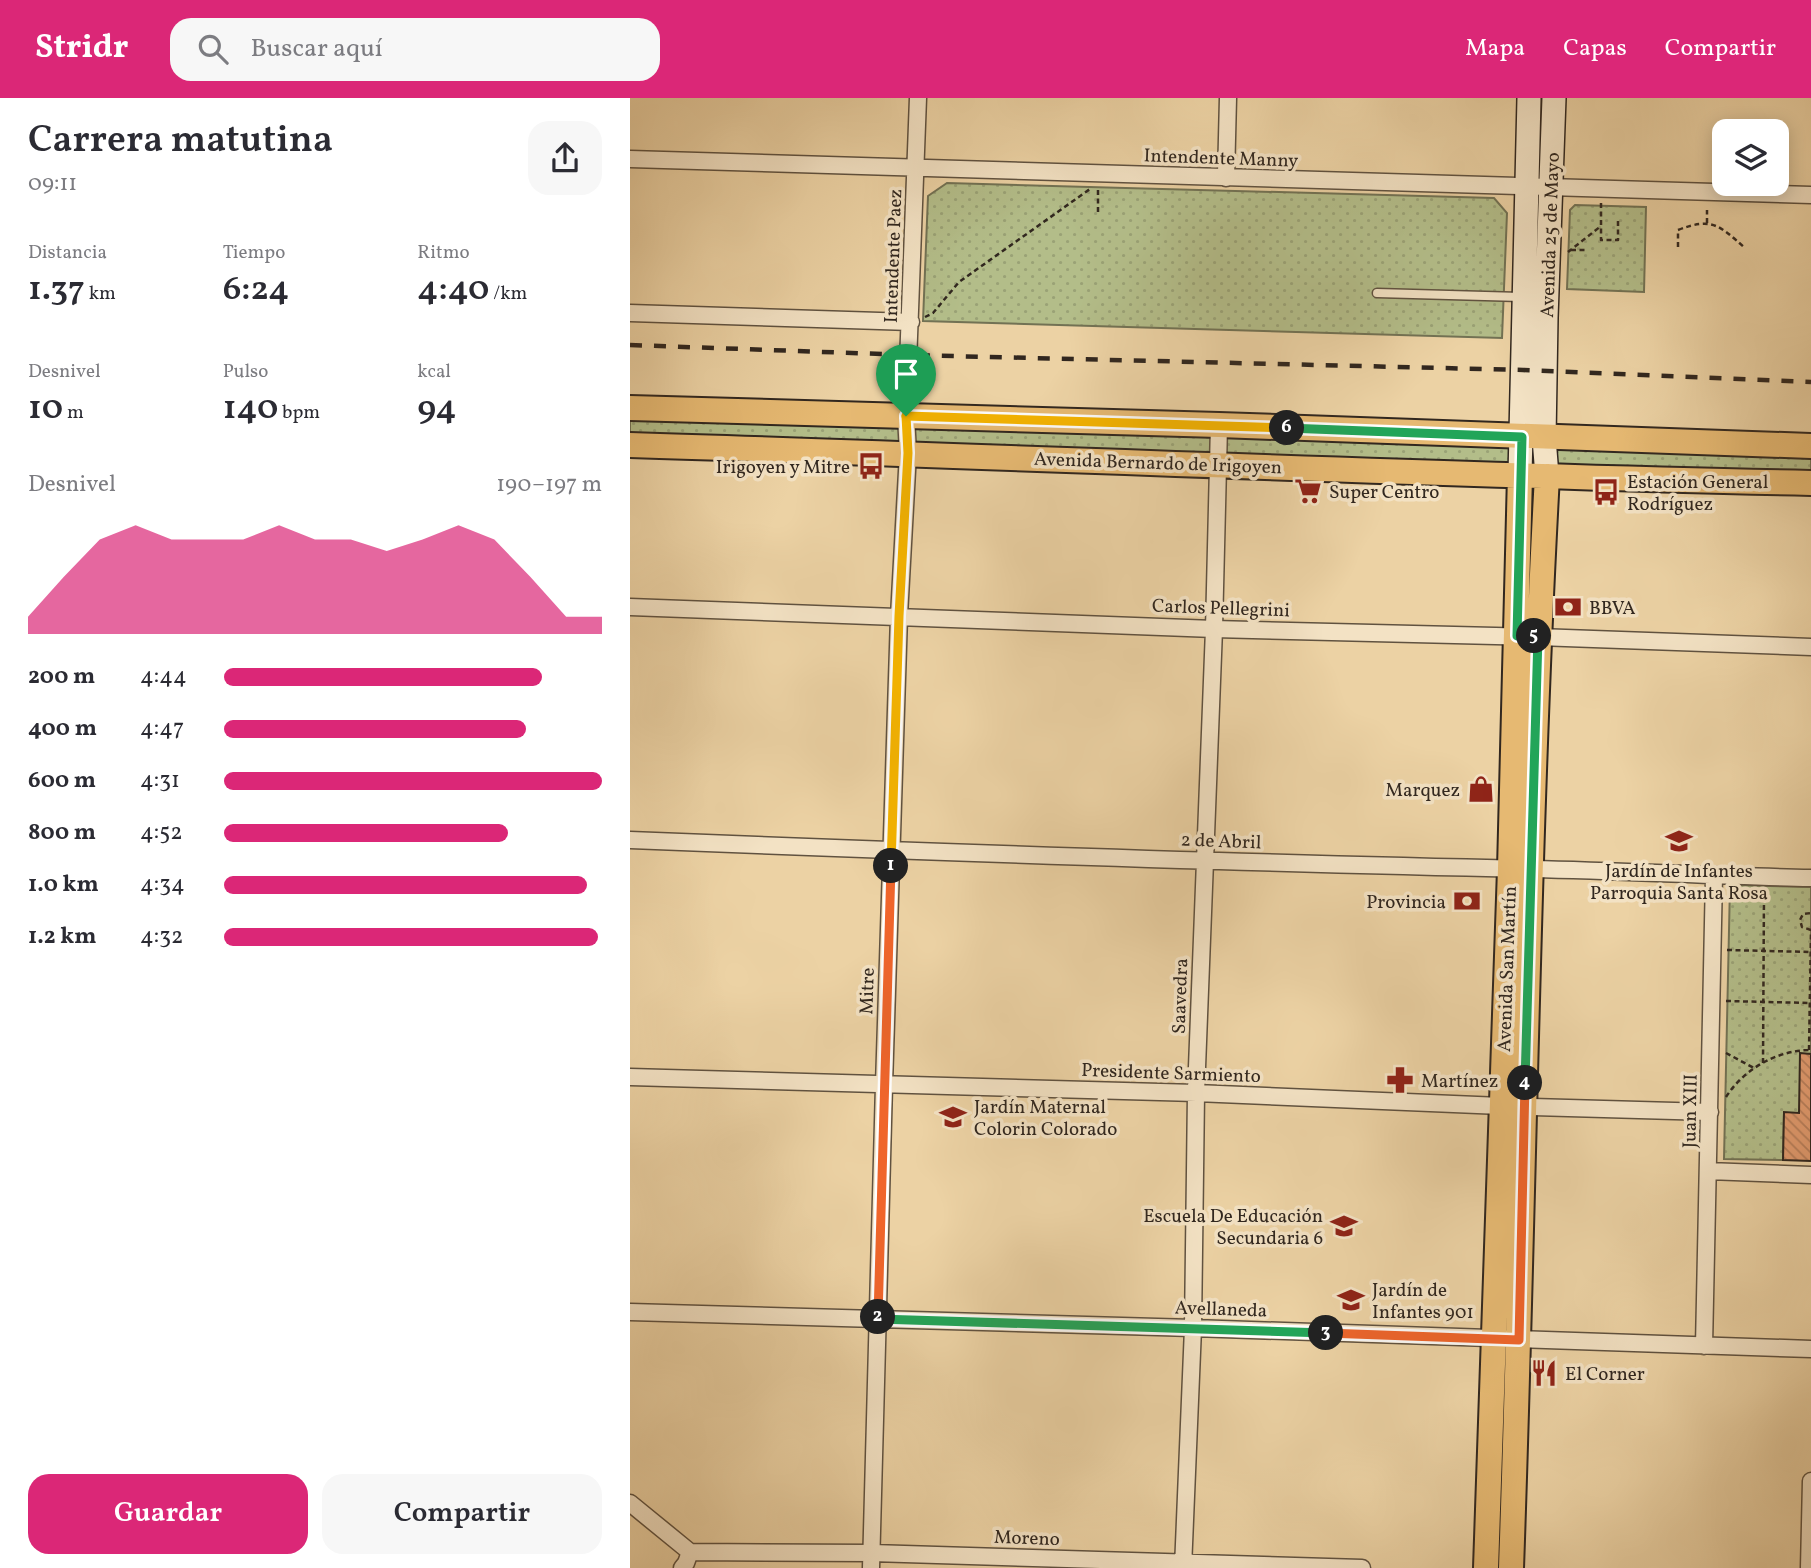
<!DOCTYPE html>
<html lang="es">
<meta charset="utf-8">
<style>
body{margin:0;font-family:Vollkorn,serif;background:#f7f7f7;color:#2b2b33;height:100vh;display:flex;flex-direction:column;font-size:26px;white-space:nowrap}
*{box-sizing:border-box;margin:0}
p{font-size:23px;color:#7c7c81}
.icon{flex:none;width:38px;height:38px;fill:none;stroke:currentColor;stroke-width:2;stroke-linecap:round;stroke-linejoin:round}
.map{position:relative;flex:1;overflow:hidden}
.panel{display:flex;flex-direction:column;background:#fff;width:630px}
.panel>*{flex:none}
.buttons{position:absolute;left:1082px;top:21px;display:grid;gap:14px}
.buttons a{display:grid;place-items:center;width:77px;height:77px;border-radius:14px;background:#fff;box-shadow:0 4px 18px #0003;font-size:35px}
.pin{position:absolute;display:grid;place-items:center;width:60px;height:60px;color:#fff;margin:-72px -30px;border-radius:50% 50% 50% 0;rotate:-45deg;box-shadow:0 0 7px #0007}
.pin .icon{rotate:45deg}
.km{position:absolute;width:35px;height:35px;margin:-18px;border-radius:50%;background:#222;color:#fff;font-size:19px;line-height:35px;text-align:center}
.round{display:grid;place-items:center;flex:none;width:74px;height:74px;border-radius:21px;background:#f7f7f7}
.summary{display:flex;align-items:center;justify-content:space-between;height:119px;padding:0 28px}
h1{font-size:38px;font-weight:600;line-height:52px}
.figures{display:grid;grid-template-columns:repeat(3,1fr);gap:10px;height:119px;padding:7px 28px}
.figures div{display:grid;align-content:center}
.figures b{font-size:35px;font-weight:600}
.figures small{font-size:19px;font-weight:400}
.figures p{font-size:19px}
.chart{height:196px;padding:14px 28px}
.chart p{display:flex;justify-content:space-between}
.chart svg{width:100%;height:126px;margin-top:7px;fill:#db2777;opacity:.7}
.button{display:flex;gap:14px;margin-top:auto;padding:14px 28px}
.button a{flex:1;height:80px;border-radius:21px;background:#db2777;color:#fff;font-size:28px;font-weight:600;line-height:80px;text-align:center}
.button a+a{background:#f7f7f7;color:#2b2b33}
ul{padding:0 28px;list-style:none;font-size:23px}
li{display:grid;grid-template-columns:112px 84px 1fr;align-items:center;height:52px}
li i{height:18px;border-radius:9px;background:#db2777}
header{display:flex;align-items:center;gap:42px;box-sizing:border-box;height:98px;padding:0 35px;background:#db2777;color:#fff}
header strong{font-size:33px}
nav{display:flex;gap:38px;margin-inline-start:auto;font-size:24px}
.search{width:490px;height:63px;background:#f7f7f7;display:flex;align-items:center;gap:18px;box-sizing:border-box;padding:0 24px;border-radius:21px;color:#7c7c81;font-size:26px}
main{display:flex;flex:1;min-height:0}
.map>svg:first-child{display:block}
</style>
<header>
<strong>Stridr</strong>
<div class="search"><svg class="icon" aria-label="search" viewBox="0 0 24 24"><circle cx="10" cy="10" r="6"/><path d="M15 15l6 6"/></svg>Buscar aquí</div>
<nav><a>Mapa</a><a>Capas</a><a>Compartir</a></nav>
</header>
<main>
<section class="panel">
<div class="summary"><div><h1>Carrera matutina</h1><p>09:11</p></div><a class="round"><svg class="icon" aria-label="share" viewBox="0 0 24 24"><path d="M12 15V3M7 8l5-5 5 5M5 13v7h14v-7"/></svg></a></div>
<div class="figures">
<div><p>Distancia</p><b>1.37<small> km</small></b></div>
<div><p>Tiempo</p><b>6:24</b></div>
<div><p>Ritmo</p><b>4:40<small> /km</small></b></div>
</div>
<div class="figures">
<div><p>Desnivel</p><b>10<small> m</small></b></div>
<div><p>Pulso</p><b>140<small> bpm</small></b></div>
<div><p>kcal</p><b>94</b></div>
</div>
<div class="chart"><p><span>Desnivel</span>190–197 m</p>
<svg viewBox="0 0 160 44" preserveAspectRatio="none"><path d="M0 44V38L10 24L20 11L30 6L40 11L50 11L60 11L70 6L80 11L90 11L100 15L110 11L120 6L130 11L140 24L150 38L160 38V44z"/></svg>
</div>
<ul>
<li><b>200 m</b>4:44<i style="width:84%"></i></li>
<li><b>400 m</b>4:47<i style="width:80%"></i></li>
<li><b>600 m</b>4:31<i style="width:100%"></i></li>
<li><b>800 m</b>4:52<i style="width:75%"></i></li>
<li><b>1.0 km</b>4:34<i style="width:96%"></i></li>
<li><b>1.2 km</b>4:32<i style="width:99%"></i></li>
</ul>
<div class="button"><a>Guardar</a><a>Compartir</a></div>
</section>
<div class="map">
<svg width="1181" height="1470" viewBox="0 0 1181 1470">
<defs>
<pattern id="park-dots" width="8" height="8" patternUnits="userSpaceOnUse" patternTransform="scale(1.75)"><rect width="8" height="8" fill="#b3bd89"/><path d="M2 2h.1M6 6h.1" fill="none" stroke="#9aa276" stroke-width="1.8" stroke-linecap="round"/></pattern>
<pattern id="building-back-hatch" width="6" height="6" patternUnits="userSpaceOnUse" patternTransform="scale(1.75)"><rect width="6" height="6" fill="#df996d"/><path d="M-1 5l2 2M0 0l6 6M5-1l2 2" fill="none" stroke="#b57d59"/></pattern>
</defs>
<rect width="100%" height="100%" fill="#ecd2a4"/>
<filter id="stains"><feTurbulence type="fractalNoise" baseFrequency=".00286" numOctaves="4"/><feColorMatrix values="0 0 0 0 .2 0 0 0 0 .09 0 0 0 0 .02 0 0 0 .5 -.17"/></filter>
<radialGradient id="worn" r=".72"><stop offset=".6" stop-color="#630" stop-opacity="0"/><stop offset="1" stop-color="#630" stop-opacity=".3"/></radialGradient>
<path fill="url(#park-dots)" stroke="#727254" stroke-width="2" d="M317,85l547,15 13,15 -5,125 -579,-17 5,-125z
M945,107l71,2 -2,85 -77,-3 3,-79z
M0,310l1181,38v37l-1181,-38z
M1100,787l81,2v186l-12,40h-15l-1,47 -59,-1z"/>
<path fill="url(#building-back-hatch)" stroke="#31271f" stroke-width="2" d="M1170,955l11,1v107l-28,-1 1,-48 15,1z"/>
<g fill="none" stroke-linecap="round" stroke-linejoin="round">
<defs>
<path id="lane" d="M747,195l144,4"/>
<path id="street" d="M0,61l1181,36
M596,80l2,-80
M0,215l281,9
M0,509l584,22 324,8 273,10
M0,742c301,12 601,23 902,29 93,2 186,7 279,9
M0,979l566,16 305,13 209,6
M1078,1073l103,4
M0,1214l563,16 618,21
M1074,1248l10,-470
M0,1405l60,49
M60,1454l182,1 490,15
M52,1470l4,-5 4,-11
M241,1470l13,-483 15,-469 9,-163 -2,-37 12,-318
M553,1470l10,-240 3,-235 18,-464 5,-204
M1179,1470l2,-87"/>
<path id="secondary" d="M890,377l9,-377
M917,378l-3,-38 2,-120 8,-220"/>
<path id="primary" d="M0,310l589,17 592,21
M0,347c394,12 787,30 1181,38
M856,1470l24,-699 10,-394
M881,1470c13,-364 16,-728 36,-1092"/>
</defs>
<use href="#lane" stroke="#605240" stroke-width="11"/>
<use href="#street" stroke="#605240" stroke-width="19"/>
<use href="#secondary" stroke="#31271f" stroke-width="26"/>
<use href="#primary" stroke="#31271f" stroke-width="28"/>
<path stroke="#31271f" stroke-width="2.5" stroke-dasharray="5 3.5" stroke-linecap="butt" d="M468,92v25
M971,105v37h17v-20
M1077,125v-13
M1048,149v-17c34,-13 41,-5 67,18
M941,152h14
M938,154l33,-26
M295,219l8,-4 26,-31 131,-93
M1181,832l-9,-3 -2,-7 3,-6 8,-1
M1097,852l84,2
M1096,903l84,2
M1179,952l2,-120
M1096,955l28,15
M1133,965l1,-172
M1096,999c18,-28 51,-47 85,-47"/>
<use href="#lane" stroke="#f3e2c4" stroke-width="8"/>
<use href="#street" stroke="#f3e2c4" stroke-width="16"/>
<use href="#secondary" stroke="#f3e2c4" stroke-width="23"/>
<use href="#primary" stroke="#e6b972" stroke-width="24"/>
<path stroke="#31271f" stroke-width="4.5" stroke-dasharray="12 12" stroke-linecap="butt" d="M0,247l279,10 614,15 288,12"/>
</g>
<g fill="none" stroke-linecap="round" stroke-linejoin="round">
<defs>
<path id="split-1" d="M261,768l8,-250 9,-163 -2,-37"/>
<path id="split-2" d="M248,1219l13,-451"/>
<path id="split-3" d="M248,1219v2l448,14"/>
<path id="split-4" d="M696,1235l193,7 6,-257"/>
<path id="split-5" d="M895,985l13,-447h-4"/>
<path id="split-6" d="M657,330l235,9 -5,199h17"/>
<path id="split-7" d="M276,318l381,12"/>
</defs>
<use href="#split-1" stroke="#fff" stroke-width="14"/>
<use href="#split-2" stroke="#fff" stroke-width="14"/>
<use href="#split-3" stroke="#fff" stroke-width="14"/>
<use href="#split-4" stroke="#fff" stroke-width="14"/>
<use href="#split-5" stroke="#fff" stroke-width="14"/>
<use href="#split-6" stroke="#fff" stroke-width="14"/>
<use href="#split-7" stroke="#fff" stroke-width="14"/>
<use href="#split-1" stroke="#f5b400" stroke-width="9"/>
<use href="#split-2" stroke="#f0652b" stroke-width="9"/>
<use href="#split-3" stroke="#22a559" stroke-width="9"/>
<use href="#split-4" stroke="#f0652b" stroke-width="9"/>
<use href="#split-5" stroke="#22a559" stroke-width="9"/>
<use href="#split-6" stroke="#22a559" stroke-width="9"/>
<use href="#split-7" stroke="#f5b400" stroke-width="9"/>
</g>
<defs>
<symbol id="bus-bare" viewBox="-9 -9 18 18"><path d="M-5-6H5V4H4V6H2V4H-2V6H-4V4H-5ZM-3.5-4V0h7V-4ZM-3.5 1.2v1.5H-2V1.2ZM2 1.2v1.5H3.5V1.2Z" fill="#8f2418" stroke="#f3e2c4" stroke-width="2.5" paint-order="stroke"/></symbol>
<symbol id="supermarket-bare" viewBox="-9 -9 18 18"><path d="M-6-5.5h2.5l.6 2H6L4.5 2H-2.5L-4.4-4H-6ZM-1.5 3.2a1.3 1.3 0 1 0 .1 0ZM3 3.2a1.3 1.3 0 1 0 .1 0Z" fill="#8f2418" stroke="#f3e2c4" stroke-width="2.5" paint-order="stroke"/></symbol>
<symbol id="bank-bare" viewBox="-9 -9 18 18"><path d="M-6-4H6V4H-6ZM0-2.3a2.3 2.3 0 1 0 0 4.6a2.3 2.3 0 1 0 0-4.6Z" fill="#8f2418" stroke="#f3e2c4" stroke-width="2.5" paint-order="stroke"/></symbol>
<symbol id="shop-bare" viewBox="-9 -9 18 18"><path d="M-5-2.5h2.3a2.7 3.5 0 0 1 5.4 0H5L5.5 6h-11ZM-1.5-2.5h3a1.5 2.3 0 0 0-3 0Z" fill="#8f2418" stroke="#f3e2c4" stroke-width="2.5" paint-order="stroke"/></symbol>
<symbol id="school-bare" viewBox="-9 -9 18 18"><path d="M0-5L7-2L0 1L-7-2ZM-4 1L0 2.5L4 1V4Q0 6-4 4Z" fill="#8f2418" stroke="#f3e2c4" stroke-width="2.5" paint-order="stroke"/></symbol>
<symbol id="pharmacy-bare" viewBox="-9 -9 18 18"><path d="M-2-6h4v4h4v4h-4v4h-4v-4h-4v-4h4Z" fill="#8f2418" stroke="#f3e2c4" stroke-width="2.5" paint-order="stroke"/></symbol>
<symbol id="restaurant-bare" viewBox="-9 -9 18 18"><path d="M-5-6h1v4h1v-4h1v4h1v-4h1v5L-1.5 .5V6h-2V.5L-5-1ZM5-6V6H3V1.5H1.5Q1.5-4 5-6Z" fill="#8f2418" stroke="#f3e2c4" stroke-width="2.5" paint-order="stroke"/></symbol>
</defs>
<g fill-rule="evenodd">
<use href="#bus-bare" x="222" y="349" width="38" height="38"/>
<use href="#supermarket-bare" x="659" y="374" width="38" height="38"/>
<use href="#bus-bare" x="957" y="375" width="38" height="38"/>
<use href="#bank-bare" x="919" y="490" width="38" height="38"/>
<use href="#shop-bare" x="832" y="672" width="38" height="38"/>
<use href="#school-bare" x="1030" y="724" width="38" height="38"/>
<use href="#bank-bare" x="818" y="784" width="38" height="38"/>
<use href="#pharmacy-bare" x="751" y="963" width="38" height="38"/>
<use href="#school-bare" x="304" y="1000" width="38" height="38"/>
<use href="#school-bare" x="695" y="1109" width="38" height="38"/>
<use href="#school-bare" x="702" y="1183" width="38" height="38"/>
<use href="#restaurant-bare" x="895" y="1256" width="38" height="38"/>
</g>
<g text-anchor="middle" stroke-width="7" stroke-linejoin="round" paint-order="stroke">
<g font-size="19" fill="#31271f" stroke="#f3e2c4">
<text transform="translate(591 59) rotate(2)" y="7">Intendente Manny</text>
<text transform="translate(919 137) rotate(-88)" y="7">Avenida 25 de Mayo</text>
<text transform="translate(262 158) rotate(-88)" y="7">Intendente Paez</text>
<text transform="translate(528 364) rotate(2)" y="7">Avenida Bernardo de Irigoyen</text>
<text transform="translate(591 509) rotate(2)" y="7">Carlos Pellegrini</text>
<text transform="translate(591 742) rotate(2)" y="7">2 de Abril</text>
<text transform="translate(876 871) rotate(-88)" y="7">Avenida San Martín</text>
<text transform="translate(236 893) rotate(-88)" y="7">Mitre</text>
<text transform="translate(549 898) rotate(-88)" y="7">Saavedra</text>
<text transform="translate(541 974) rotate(2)" y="7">Presidente Sarmiento</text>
<text transform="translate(1059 1013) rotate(-89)" y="7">Juan XIII</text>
<text transform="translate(591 1210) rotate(2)" y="7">Avellaneda</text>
<text transform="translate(397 1439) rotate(2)" y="7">Moreno</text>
</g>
<g font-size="19" fill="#31271f" stroke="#f3e2c4" text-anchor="start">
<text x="220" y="375" text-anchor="end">Irigoyen y Mitre</text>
<text x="997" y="390">Estación General<tspan x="997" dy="22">Rodríguez</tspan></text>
<text x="699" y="400">Super Centro</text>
<text x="959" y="516">BBVA</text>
<text x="830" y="698" text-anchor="end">Marquez</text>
<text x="1049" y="779" text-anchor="middle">Jardín de Infantes<tspan x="1049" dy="22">Parroquia Santa Rosa</tspan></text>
<text x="816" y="810" text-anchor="end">Provincia</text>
<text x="791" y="989">Martínez</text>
<text x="344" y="1015">Jardín Maternal<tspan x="344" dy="22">Colorin Colorado</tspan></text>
<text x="693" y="1124" text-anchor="end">Escuela De Educación<tspan x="693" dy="22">Secundaria 6</tspan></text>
<text x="742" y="1198">Jardín de<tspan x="742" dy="22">Infantes 901</tspan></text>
<text x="935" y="1282">El Corner</text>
</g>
</g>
<rect width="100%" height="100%" filter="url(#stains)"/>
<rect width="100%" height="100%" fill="url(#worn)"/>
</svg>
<div class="buttons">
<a><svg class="icon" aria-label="layers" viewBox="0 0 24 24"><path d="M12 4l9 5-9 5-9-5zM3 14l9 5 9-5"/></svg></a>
</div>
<div class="pin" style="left:276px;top:318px;background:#1e9e55"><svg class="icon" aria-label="arrive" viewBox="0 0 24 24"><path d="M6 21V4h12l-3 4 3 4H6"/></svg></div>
<b class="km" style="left:261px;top:768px">1</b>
<b class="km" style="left:248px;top:1219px">2</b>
<b class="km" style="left:696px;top:1235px">3</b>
<b class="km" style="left:895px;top:985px">4</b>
<b class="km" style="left:904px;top:538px">5</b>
<b class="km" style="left:657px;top:330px">6</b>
</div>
</main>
